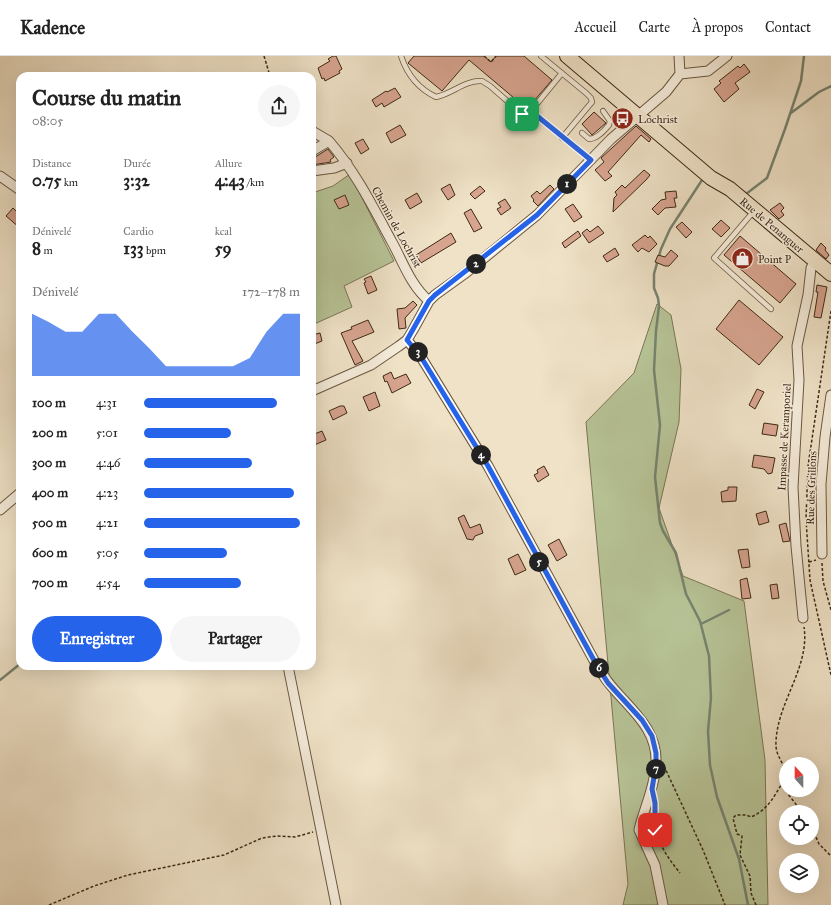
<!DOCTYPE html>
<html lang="fr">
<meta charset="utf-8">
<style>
body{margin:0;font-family:"IM FELL Great Primer",serif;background:#f6f6f6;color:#222;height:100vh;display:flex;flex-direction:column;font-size:15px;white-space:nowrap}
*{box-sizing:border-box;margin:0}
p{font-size:13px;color:#767676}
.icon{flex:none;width:22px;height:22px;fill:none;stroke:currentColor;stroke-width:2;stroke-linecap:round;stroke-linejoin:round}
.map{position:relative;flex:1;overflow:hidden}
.side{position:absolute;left:16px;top:16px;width:300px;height:598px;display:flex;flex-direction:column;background:#fff;border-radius:12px;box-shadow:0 4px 16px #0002}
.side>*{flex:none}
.needle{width:26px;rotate:339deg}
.fabs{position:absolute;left:779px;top:701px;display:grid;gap:8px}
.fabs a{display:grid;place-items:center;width:40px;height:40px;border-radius:50%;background:#fff;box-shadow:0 4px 16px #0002;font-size:20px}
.pin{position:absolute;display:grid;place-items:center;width:34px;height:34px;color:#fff;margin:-17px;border-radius:8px;box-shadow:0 2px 6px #0006}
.km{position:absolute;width:20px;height:20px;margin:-10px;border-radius:50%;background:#222;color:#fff;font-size:11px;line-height:20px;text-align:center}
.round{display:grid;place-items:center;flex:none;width:42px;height:42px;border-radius:21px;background:#f6f6f6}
.headline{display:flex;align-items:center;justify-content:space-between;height:68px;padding:0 16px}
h1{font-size:22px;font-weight:800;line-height:30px}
.metrics{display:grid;grid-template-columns:repeat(3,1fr);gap:6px;height:68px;padding:4px 16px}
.metrics div{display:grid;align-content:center}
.metrics b{font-size:17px;font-weight:800}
.metrics small{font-size:11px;font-weight:400}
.metrics p{font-size:11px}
.chart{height:112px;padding:8px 16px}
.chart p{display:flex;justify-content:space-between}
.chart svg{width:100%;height:72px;margin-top:4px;fill:#2563eb;opacity:.7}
.cta{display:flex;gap:8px;margin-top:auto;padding:8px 16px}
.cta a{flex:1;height:46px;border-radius:24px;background:#2563eb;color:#fff;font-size:16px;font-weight:800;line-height:46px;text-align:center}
.cta a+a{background:#f6f6f6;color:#222}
ul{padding:0 16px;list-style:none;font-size:13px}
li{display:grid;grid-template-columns:64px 48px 1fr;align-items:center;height:30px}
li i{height:10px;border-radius:5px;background:#2563eb}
header{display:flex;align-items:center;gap:24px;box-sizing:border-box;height:56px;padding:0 20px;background:#fff;border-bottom:1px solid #e0e0e0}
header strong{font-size:19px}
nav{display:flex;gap:22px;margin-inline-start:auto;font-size:14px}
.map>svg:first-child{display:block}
</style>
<header>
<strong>Kadence</strong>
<nav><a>Accueil</a><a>Carte</a><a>À propos</a><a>Contact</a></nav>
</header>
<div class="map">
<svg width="831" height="849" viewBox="0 0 831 849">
<rect width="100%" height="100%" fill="#efe2c7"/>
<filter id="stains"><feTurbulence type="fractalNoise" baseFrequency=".005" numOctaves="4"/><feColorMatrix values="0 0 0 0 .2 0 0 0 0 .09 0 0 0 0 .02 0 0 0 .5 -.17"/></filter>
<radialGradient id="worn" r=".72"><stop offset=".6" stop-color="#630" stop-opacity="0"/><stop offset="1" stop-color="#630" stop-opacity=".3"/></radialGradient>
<path fill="#b7c497" stroke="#7a7656" d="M350,118l44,87 -50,25 8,21 -40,18v-132l21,-7z
M657,248l14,11 10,54 -2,53 -20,86 24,68 61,25 21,159 3,145h-145l5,-21 -42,-462 48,-49z"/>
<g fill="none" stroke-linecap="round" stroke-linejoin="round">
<path stroke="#768370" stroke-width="2.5" d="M791,57l28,-21 12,-6
M704,121l-34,52 -9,20 -7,25v14l4,10 1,8 -3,25 -2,39 6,55 -5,52 5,46 3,8 13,22 10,41 14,27 9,35 2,42 -3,33 2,34 7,32 22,62 9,46
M744,136l2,2 21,-16 18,-49 16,-48 3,-25
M701,568l28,-14
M0,624l20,-16"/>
</g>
<path fill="#d7a48f" stroke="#3e2914" d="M333,0h3l6,13 -3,2 1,2 -15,8 -1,-3 -2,1 -4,-11 12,-7 -2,-2z
M414,0h70l7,6 5,-6h28l28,24 -25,29 -58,-49 -27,31 -34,-28z
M744,8l6,8 -15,11 4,6 -15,13 -10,-13 7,-6 -2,-2 19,-15 2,2z
M395,32l6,9 -17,10 -2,-4 -6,4 -4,-7 14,-9 1,1z
M594,56l12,11 -14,12 -10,-11z
M400,69l6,10 -15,8 -5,-10z
M636,70l15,13 -2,3 -8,-7 -33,37 4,4 -7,5 -10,-11 9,-8 -3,-4z
M363,83l6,10 -8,5 -6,-11z
M328,93l6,8 -4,3 1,2 -19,3v-6z
M644,114l6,5 -3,4 -34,33 1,-14 3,-3 -2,-3 7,-7 3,3z
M450,128l5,11 -7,5 -7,-11z
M550,129l4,4 -16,17 -5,-5 1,-1 -3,-4 6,-5 3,3z
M480,130l5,5 -10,8 -5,-5z
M676,135l1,7h-3l2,9 -11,1 -7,7 -6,-6 9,-9 5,-1 -1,-7z
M417,137l5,9 -12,7 -5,-9z
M345,139l4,10 -10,4 -5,-9z
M505,143l6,9 -10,7 -4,-6 4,-2 -3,-4z
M780,147l4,5 -3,3 3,4 -5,4 -9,-9z
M573,148l9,13 -8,5 -9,-13z
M13,152l7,7v13l-14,-12z
M471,153l11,19 -8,4 -10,-19z
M721,164l9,8 -9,9 -9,-8z
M682,166l10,10 -6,6 -10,-11z
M598,170l6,7 -15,10 -7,-10 5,-4 3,3z
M578,175l3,5 -16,12 -3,-5z
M451,177l5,9 -35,21 -5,-8z
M645,179l3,3 2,-2 7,8 -8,8 -7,-4 -4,4 -6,-7z
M740,180l56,48 -16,19 -56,-48z
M821,187l5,5 -1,2 4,5 -3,4 -10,-9z
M615,192l4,7 -12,7 -4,-6z
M671,194l7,6 -9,10h-4l-10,-4 3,-7 7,2z
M371,220l6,14 -9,4 -4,-11 2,-1 -2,-3z
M817,229l10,2 -6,31 -7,-1 4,-25h-2z
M739,244l44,37 -24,28 -43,-36z
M413,245l4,4 -12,13 1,10 -7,1 -2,-20 8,-1z
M368,264l6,12 -22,9 11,20 -8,4 -14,-32 11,-4 -1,-2z
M320,277l2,8 -10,4v-10z
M391,316l3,7 12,-5 5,9 -19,10 -5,-12 -2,1 -2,-6z
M757,333l7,3 -9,17 -6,-4z
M375,336l5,14 -11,5 -6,-14z
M340,350h4l3,7 -14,7 -4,-9z
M764,367l14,2 -2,11 -14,-2z
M322,375l4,9 -14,6v-11z
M754,399l21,3 -3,15 -4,1 -4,-5 -12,-2z
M544,410l5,9 -11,7 -4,-7 4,-2 -1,-3z
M728,431h9l-1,14 -14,1 -1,-10 7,-2z
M766,455l3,11 -10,3 -3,-11z
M464,459l6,13 10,-4 3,9 -8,3 -2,4 -6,-1 -9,-21z
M786,467l4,18 -7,1 -4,-17z
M559,483l8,16 -10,6 -9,-16z
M748,493l2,18 -8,1 -4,-18z
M518,498l8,16 -11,5 -7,-16z
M747,522l4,20 -9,1 -2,-19z
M777,528l2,14 -7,1 -2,-14z"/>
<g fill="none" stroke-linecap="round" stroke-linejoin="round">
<defs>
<path id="service" d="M401,0c6,18 18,33 35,41 16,-3 29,-17 46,-16l8,5 32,28h6l3,-3 31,-38
M541,0l45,37 5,5 1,4 -30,36
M531,55l60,49
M582,77l7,6c8,0 15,-8 20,-14l1,-4 -7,-10
M754,155l-40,47 57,51"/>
<path id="minor" d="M680,18l28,-3 19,-15
M312,75l17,10
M312,95l17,-10c26,30 44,66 63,101 11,20 19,44 37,59
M312,115l22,-3 13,-5
M0,120l20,14
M407,284l14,17 67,109 108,198c4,6 8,13 12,18 20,26 50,45 48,82 -1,23 -12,44 -17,66l16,35 8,40
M312,335l59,-26 28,-19 8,-6 6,-10 16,-29 6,-6 32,-23 70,-57 74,-76 55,-47 14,-18 -1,-18
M0,454l20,-17
M822,498l-1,-70 4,-47 6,-42
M803,562l-7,-72 -3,-59 6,-107 -2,-34 11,-51 3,-27 4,-8
M288,610l48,239"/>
<path id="primary" d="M567,0l144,122 19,11 101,85"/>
</defs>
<use href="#service" stroke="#6a5741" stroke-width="6"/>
<use href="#minor" stroke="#6a5741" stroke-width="11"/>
<use href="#primary" stroke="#3e2914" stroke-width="16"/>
<path stroke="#3e2914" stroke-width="1.5" stroke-dasharray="3 2" stroke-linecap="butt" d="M264,0l6,20
M484,0l7,6 5,-6
M831,255l-23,155 -2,53 4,61 21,95
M809,506l7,-2
M822,507l1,18 8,29
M664,710l39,84 22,55
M786,732c-2,-6 -1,-12 -2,-18 -2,-12 -9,-14 -8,-29 2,-40 34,-74 28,-114
M787,734l1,4 14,18
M655,753c-3,26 9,44 25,64
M812,772l7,16 12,12
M49,849l45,-19 34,-11 96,-20 38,-17 15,-2 18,1 18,-5
M756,849l-5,-12 -1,-17 -10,-21 2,-19 -5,-2 -4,-16 3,-3h10l5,2c17,-7 24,-22 33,-37"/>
<use href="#service" stroke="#f5ecdb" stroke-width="4.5"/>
<use href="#minor" stroke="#f5ecdb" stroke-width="9"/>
<use href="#primary" stroke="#efe2c7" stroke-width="14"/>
</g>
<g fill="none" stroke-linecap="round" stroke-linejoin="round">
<defs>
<path id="route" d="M522,58h6l3,-3 60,49 -54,55 -102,80 -6,6 -22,39 14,17 67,109 108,198 12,19 34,37 10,16 4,17v12l-4,24 3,14v27"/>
</defs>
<use href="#route" stroke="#fff" stroke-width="8"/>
<use href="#route" stroke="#2563eb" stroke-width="5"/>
</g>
<defs>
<symbol id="bus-disc" viewBox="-11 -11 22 22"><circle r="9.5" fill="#8f2418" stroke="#f5ecdb"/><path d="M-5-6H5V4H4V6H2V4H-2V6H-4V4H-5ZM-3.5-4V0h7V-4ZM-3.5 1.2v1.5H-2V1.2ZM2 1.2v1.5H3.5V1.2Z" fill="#fff"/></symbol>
<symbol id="shop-disc" viewBox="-11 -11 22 22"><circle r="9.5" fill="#8f2418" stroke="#f5ecdb"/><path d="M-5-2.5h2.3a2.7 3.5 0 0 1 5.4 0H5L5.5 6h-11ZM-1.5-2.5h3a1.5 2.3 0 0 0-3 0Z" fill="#fff"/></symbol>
</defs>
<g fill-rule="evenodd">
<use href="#bus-disc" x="610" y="50" width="25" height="25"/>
<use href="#shop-disc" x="730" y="190" width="25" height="25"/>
</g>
<g text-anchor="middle" stroke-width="3" stroke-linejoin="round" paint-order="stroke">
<g font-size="11" fill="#3e2914" stroke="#f5ecdb" text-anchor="start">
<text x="638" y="67">Lochrist</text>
<text x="758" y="207">Point P</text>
</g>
<g font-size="11" fill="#3e2914" stroke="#f5ecdb">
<text transform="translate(772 169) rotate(40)" y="4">Rue de Penanguer</text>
<text transform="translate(397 171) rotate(61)" y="4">Chemin de Lochrist</text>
<text transform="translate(784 381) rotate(-87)" y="4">Impasse de Keramporiel</text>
<text transform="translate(811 432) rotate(-88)" y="4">Rue des Grillons</text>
</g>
</g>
<rect width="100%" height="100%" filter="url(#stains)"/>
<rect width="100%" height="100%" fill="url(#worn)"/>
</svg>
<div class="fabs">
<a><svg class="needle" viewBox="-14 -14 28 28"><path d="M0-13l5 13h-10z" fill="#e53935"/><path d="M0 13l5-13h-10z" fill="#767676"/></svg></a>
<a><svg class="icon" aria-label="locate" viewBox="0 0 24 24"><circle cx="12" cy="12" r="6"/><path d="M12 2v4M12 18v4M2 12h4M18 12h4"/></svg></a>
<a><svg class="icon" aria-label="layers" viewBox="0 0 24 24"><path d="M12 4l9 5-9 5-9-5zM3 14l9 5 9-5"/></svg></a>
</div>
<div class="pin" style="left:522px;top:58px;background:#1e9e55"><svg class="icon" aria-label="arrive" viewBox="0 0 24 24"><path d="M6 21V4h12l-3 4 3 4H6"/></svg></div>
<div class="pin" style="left:655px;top:774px;background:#d93025"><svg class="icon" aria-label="check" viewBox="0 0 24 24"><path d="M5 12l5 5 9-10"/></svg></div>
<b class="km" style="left:567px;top:128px">1</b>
<b class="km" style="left:476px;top:208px">2</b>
<b class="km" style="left:418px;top:296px">3</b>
<b class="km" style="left:481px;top:399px">4</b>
<b class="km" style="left:539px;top:506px">5</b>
<b class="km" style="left:599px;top:612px">6</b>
<b class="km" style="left:656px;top:713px">7</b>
<section class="side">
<div class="headline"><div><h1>Course du matin</h1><p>08:05</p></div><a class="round"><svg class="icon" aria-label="share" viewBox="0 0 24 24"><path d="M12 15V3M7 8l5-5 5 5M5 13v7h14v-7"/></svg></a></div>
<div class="metrics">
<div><p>Distance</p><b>0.75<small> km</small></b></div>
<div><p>Durée</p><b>3:32</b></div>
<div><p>Allure</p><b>4:43<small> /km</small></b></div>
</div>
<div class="metrics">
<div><p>Dénivelé</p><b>8<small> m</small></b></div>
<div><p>Cardio</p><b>133<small> bpm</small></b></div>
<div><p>kcal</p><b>59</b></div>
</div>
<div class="chart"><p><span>Dénivelé</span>172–178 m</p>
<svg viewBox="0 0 160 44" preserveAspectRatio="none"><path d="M0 44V6L10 11L20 17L30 17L40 6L50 6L60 17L70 27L80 38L90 38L100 38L110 38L120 38L130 33L140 17L150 6L160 6V44z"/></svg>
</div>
<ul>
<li><b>100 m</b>4:31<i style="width:85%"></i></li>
<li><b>200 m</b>5:01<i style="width:56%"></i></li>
<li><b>300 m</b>4:46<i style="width:69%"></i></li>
<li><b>400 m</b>4:23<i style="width:96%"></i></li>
<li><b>500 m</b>4:21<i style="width:100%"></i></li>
<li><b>600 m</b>5:05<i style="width:53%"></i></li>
<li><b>700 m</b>4:54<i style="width:62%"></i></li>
</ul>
<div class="cta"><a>Enregistrer</a><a>Partager</a></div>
</section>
</div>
